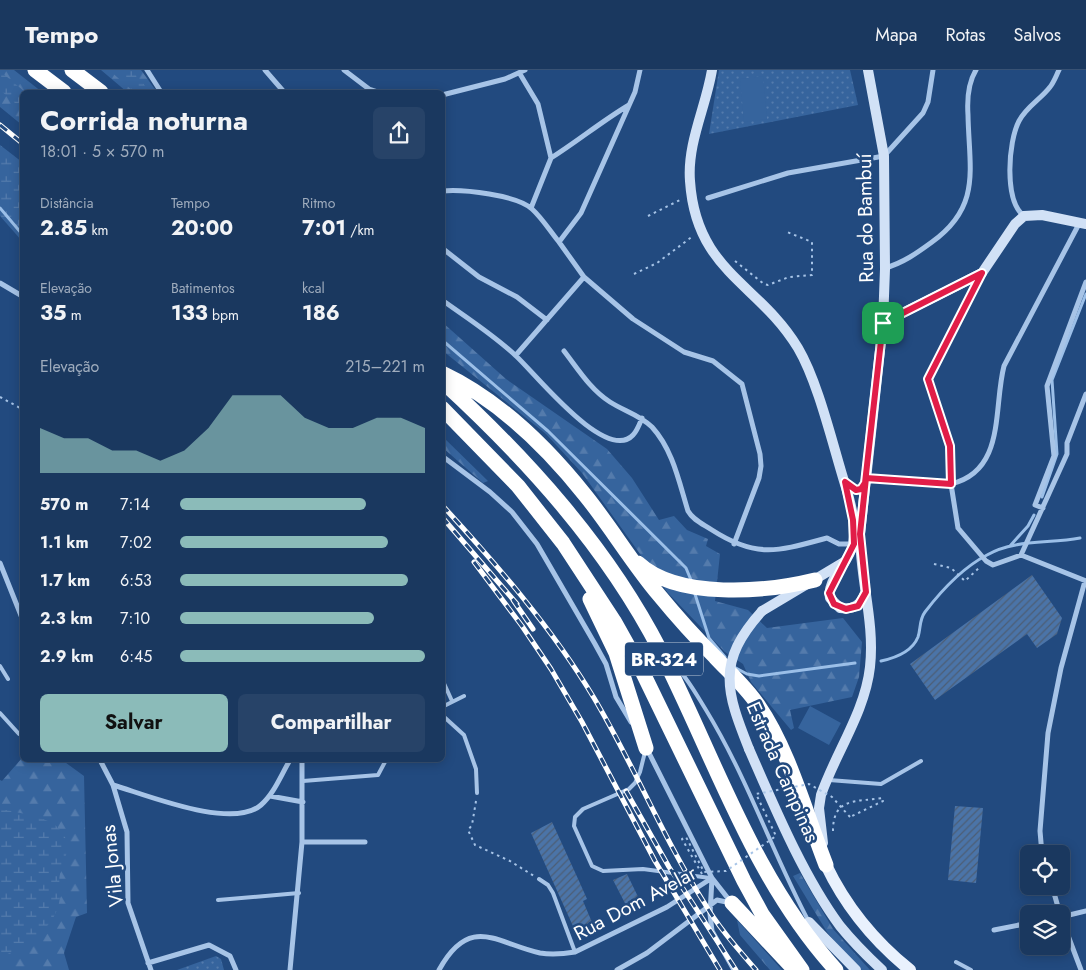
<!DOCTYPE html>
<html lang="pt">
<meta charset="utf-8">
<style>
body{margin:0;font-family:Jost,sans-serif;background:#274368;color:#f1f3f6;height:100vh;display:flex;flex-direction:column;font-size:19px;white-space:nowrap}
*{box-sizing:border-box;margin:0}
p{font-size:16px;color:#9facbd}
.icon{flex:none;width:28px;height:28px;fill:none;stroke:currentColor;stroke-width:2;stroke-linecap:round;stroke-linejoin:round}
.map{position:relative;flex:1;overflow:hidden}
.details{position:absolute;left:20px;top:20px;width:425px;height:672px;display:flex;flex-direction:column;background:#1a385f;border-radius:8px;box-shadow:0 2px 12px #0003,0 0 0 1px #385274}
.details>*{flex:none}
.buttons{position:absolute;left:1020px;top:775px;display:grid;gap:10px}
.buttons a{display:grid;place-items:center;width:50px;height:50px;border-radius:8px;background:#1a385f;box-shadow:0 2px 12px #0003,0 0 0 1px #385274;font-size:25px}
.pin{position:absolute;display:grid;place-items:center;width:42px;height:42px;color:#fff;margin:-21px;border-radius:10px;box-shadow:0 2px 8px #0006}
.round{display:grid;place-items:center;flex:none;width:52px;height:52px;border-radius:8px;background:#274368}
.overview{display:flex;align-items:center;justify-content:space-between;height:85px;padding:0 20px}
h1{font-size:28px;font-weight:700;line-height:38px}
.metrics{display:grid;grid-template-columns:repeat(3,1fr);gap:8px;height:85px;padding:5px 20px}
.metrics div{display:grid;align-content:center}
.metrics b{font-size:21px;font-weight:700}
.metrics small{font-size:14px;font-weight:400}
.metrics p{font-size:14px}
.chart{height:140px;padding:10px 20px}
.chart p{display:flex;justify-content:space-between}
.chart svg{width:100%;height:90px;margin-top:5px;fill:#8bbbb9;opacity:.7}
.cta{display:flex;gap:10px;margin-top:auto;padding:10px 20px}
.cta a{flex:1;height:58px;border-radius:8px;background:#8bbbb9;color:#111;font-size:20px;font-weight:700;line-height:58px;text-align:center}
.cta a+a{background:#274368;color:#f1f3f6}
ul{padding:0 20px;list-style:none;font-size:16px}
li{display:grid;grid-template-columns:80px 60px 1fr;align-items:center;height:38px}
li i{height:12px;border-radius:6px;background:#8bbbb9}
header{display:flex;align-items:center;gap:30px;box-sizing:border-box;height:70px;padding:0 25px;background:#1a385f;border-bottom:1px solid #385274}
header strong{font-size:24px}
nav{display:flex;gap:28px;margin-inline-start:auto;font-size:18px}
.map>svg:first-child{display:block}
</style>
<header>
<strong>Tempo</strong>
<nav><a>Mapa</a><a>Rotas</a><a>Salvos</a></nav>
</header>
<div class="map">
<svg width="1086" height="900" viewBox="0 0 1086 900">
<defs>
<pattern id="grass-dots" width="8" height="8" patternUnits="userSpaceOnUse" patternTransform="scale(1.25)"><rect width="8" height="8" fill="#36649d"/><path d="M2 2h.1M6 6h.1" fill="none" stroke="#547bac" stroke-width="1.8" stroke-linecap="round"/></pattern>
<pattern id="forest-firs" width="22" height="20" patternUnits="userSpaceOnUse" patternTransform="scale(1.25)"><rect width="22" height="20" fill="#36649d"/><path d="M5 1l3.5 6h-7zM16 11l3.5 6h-7z" fill="#547bac"/></pattern>
<pattern id="wetland-marsh" width="20" height="14" patternUnits="userSpaceOnUse" patternTransform="scale(1.25)"><rect width="20" height="14" fill="#36649d"/><path d="M1 5h8M5 5V1M11 12h8M15 12V8" fill="none" stroke="#547bac"/></pattern>
<pattern id="building-hatch" width="6" height="6" patternUnits="userSpaceOnUse" patternTransform="scale(1.25)"><rect width="6" height="6" fill="#4b74a8"/><path d="M-1 1l2-2M0 6l6-6M5 7l2-2" fill="none" stroke="#4c5e75"/></pattern>
</defs>
<rect width="100%" height="100%" fill="#224a7f"/>
<path fill="url(#grass-dots)" d="M719,0h131l8,35 -149,29z
M216,886l5,3 3,11h-47z"/>
<path fill="url(#forest-firs)" d="M0,0h14l28,22h-20v33l-22,-18z
M101,0h40l16,22h-30z
M442,252l64,57 101,70 25,29 27,42 15,-4 13,14 21,9 -2,7 14,8 -5,47 33,9 19,18 76,-10 19,24 -3,35 -7,20 -62,13 4,18 -3,2 -40,-48 -8,-18 -18,-12 -57,-59 -86,-120 -36,-39 -103,-83z
M442,366l46,45 -5,2 -40,-35z
M22,688l40,2 22,16 3,137 -11,4 -12,36 5,17h-69v-190l2,1z
M800,803l33,56 37,41h-12l-31,-38 -34,-56z
M737,850l45,50h-12l-30,-35z"/>
<path fill="url(#wetland-marsh)" d="M109,0h23l18,22h-16z
M0,1l25,21h-3v17l-22,-19z
M0,75l22,17v79l-22,-25z
M0,739c12,2 47,9 55,16 21,19 10,29 5,49 -2,8 1,16 0,23 -3,32 -35,48 -60,61z"/>
<path fill="#36649d" d="M763,6l4,43 -23,3 -4,-43z
M810,636l31,17 -12,22 -31,-17z"/>
<g fill="none" stroke-linecap="round" stroke-linejoin="round">
<path stroke="#9bbfe8" stroke-width="3" d="M0,138l22,26
M442,270l106,91 138,137 5,12
M1042,427l15,-43 -5,-74 34,-86
M1010,476l18,-20 6,-11
M694,521l15,47 16,19
M881,591c14,-3 31,-9 37,-24 3,-9 1,-17 7,-25 16,-21 39,-45 62,-57 27,-16 62,-11 93,-17
M734,597l13,7 12,2 96,-13"/>
</g>
<path fill="url(#building-hatch)" d="M1032,505l30,43 -5,16 -20,14 -10,-14 -92,66 -25,-36z
M955,736l28,2 -7,75 -28,-3z
M552,752l27,59 8,18 -4,2 11,26 -17,8 -46,-102z
M627,804l15,31 -13,6 -16,-31z"/>
<g fill="none" stroke-linecap="round" stroke-linejoin="round">
<path stroke="#a7c4e7" stroke-width="2" stroke-dasharray="2.5 4" stroke-linecap="butt" d="M648,146l34,-17
M735,191l29,23 4,1 21,-8 23,-2v-33l-25,-10
M634,204l23,-11 36,-27
M0,327l22,12
M934,494l17,4 14,13 16,-15
M476,731l-4,24 -4,5 7,15 35,16 24,15
M833,761c0,-34 23,-29 50,-33v3l-33,16"/>
<path stroke="#a7c4e7" stroke-width="4" d="M673,593c14,14 23,31 33,47 41,67 66,142 103,212
M0,596l8,13
M442,609l10,22
M442,637l22,-11
M0,643l19,21h3
M442,645l22,20 12,34 1,24
M645,682l-5,20 -5,11 -6,6 -46,20 -8,8 -1,9 18,40 11,5 40,-2 67,9
M829,710l52,4 40,-23
M303,711l75,-6 8,-15
M539,809l9,6 5,8 22,59
M218,830l81,-7
M956,892l15,8"/>
<path stroke="#a7c4e7" stroke-width="5" d="M147,0l14,22
M265,0l19,22
M344,0l25,19 9,3
M520,4l18,30 13,54 -20,50
M442,25l63,-16 20,-9
M551,88c27,-17 51,-37 78,-53
M442,121c21,-2 75,4 90,18 10,9 18,22 27,33l22,-29 54,-121 5,-22
M708,128l80,-25 96,-17 39,-43 5,-11 5,-32
M1024,146c-20,-15 -16,-74 -5,-95 7,-14 22,-22 31,-34 4,-5 6,-11 9,-17
M559,172l25,35 49,42 51,33 29,9 29,23 18,70 1,12 -2,12 -25,66
M442,178l37,29 38,20 30,23
M885,198c18,-5 32,-15 47,-26 50,-36 37,-73 36,-127 -1,-15 0,-32 8,-45
M980,206l-52,103 22,67 1,38 7,44 28,33 7,4 28,-10 65,26
M0,213l22,13
M442,230c25,18 52,35 74,56 18,16 90,108 117,79 4,-4 7,-12 9,-17
M564,281c14,18 26,38 46,51 14,9 30,13 42,25 21,23 27,55 36,84 5,9 15,13 24,19 45,29 67,21 115,8l12,6h15
M516,285l68,-78
M442,386l48,36 22,20 25,32 58,100 11,20 10,33 15,25
M866,408l85,6c55,-13 42,-76 53,-118l76,-144
M1043,438l-8,-3 19,-49 -7,-70 39,-104
M1021,485l46,-101v-11l19,-49
M0,493l22,55
M647,679l65,129 18,23
M100,690l13,25 14,47 1,71 23,67
M113,715c34,10 119,45 148,20 13,-11 20,-30 29,-45
M270,726l33,6
M302,772h63
M1042,784l-2,-23 8,-98 13,-65 24,-87
M712,808l-2,36 2,17 22,39
M1052,816l8,28
M1061,847l20,53
M1061,847l25,-6
M994,860l35,-7
M148,893l61,-18 21,11 6,14
M290,900l12,-128v-82
M439,900c31,-56 57,-27 101,-17 12,2 23,1 35,-1l92,-45 45,-29
M617,900l30,-17 70,-53 14,3"/>
<path stroke="#d1e1f6" stroke-width="10" d="M712,0c-6,37 -25,73 -22,111 6,91 69,102 108,167 20,34 34,94 46,133 6,19 13,43 9,63 -3,19 -27,35 -23,54l10,10c13,2 21,-3 25,-15
M883,253l99,-50 33,-49 9,-8 18,-1 44,9
M762,541l82,-49
M749,679c25,57 54,127 91,177 13,16 27,30 42,44
M823,773l-4,-35 2,-13c15,-43 44,-83 49,-128 5,-45 -10,-88 -10,-133l23,-211 2,-54 -1,-113 -16,-86
M809,852l47,48"/>
<path stroke="#e9f1fd" stroke-width="12" d="M826,795c20,42 48,76 84,105"/>
<path stroke="#fff" stroke-width="15" d="M35,0l29,22
M72,0l29,22
M442,303c57,27 104,73 143,122 26,32 47,68 74,100 18,22 36,42 56,62 15,16 31,30 43,48 31,45 48,109 68,160
M442,311c85,78 165,166 218,269 55,108 93,229 176,320
M442,338l76,78 45,57 51,78 28,50 102,210 18,33 40,56
M638,493c40,37 128,29 177,17
M590,529l26,54 30,95
M732,833l57,61"/>
<defs>
<path id="rail" d="M0,55l22,18
M442,435c55,60 110,123 152,193 40,67 69,140 111,206 14,24 33,45 51,66
M442,447l75,87
M474,492l48,64 29,43 31,53 73,139 65,109
M513,530l20,29
M626,721l43,76 67,103"/>
</defs>
<use href="#rail" stroke="#fff" stroke-width="5"/>
<use href="#rail" stroke="#224a7f" stroke-width="3" stroke-dasharray="9" stroke-linecap="butt"/>
<path stroke="#a7c4e7" stroke-width="2" stroke-dasharray="2.5 4" stroke-linecap="butt" d="M702,804l-20,-35 4,-2 18,35 22,-1 50,-35 -20,-42 53,-10 23,13 18,20"/>
<path stroke="#d1e1f6" stroke-width="10" d="M749,679c-23,-58 -33,-87 13,-138"/>
</g>
<g fill="none" stroke-linecap="round" stroke-linejoin="round">
<defs>
<path id="route" d="M883,253l-18,160 -4,6 -5,1 -11,-8 8,38 1,24 -25,49 5,11 12,5 12,-3 8,-14 -6,-58 6,-56 85,6 -1,-38 -22,-67 54,-106 -99,50"/>
</defs>
<use href="#route" stroke="#fff" stroke-width="10"/>
<use href="#route" stroke="#e11d48" stroke-width="6"/>
</g>
<g text-anchor="middle" stroke-width="5" stroke-linejoin="round" paint-order="stroke">
<rect fill="#224a7f" stroke="#bdc9d9" stroke-width="1" x="625" y="572.5" width="78" height="33" rx="4"/>
<g font-size="19" font-weight="bold" fill="#fff">
<text x="664" y="596">BR-324</text>
</g>
<g font-size="20" fill="#fff" stroke="#224a7f">
<text transform="translate(865 148) rotate(-91)" y="7">Rua do Bambuí</text>
<text transform="translate(783 702) rotate(66)" y="7">Estrada Campinas</text>
<text transform="translate(112 796) rotate(-96)" y="7">Vila Jonas</text>
<text transform="translate(635 833) rotate(-28)" y="7">Rua Dom Avelar</text>
</g>
</g>
</svg>
<div class="buttons">
<a><svg class="icon" aria-label="locate" viewBox="0 0 24 24"><circle cx="12" cy="12" r="6"/><path d="M12 2v4M12 18v4M2 12h4M18 12h4"/></svg></a>
<a><svg class="icon" aria-label="layers" viewBox="0 0 24 24"><path d="M12 4l9 5-9 5-9-5zM3 14l9 5 9-5"/></svg></a>
</div>
<div class="pin" style="left:883px;top:253px;background:#1e9e55"><svg class="icon" aria-label="arrive" viewBox="0 0 24 24"><path d="M6 21V4h12l-3 4 3 4H6"/></svg></div>
<section class="details">
<div class="overview"><div><h1>Corrida noturna</h1><p>18:01 · 5 × 570 m</p></div><a class="round"><svg class="icon" aria-label="share" viewBox="0 0 24 24"><path d="M12 15V3M7 8l5-5 5 5M5 13v7h14v-7"/></svg></a></div>
<div class="metrics">
<div><p>Distância</p><b>2.85<small> km</small></b></div>
<div><p>Tempo</p><b>20:00</b></div>
<div><p>Ritmo</p><b>7:01<small> /km</small></b></div>
</div>
<div class="metrics">
<div><p>Elevação</p><b>35<small> m</small></b></div>
<div><p>Batimentos</p><b>133<small> bpm</small></b></div>
<div><p>kcal</p><b>186</b></div>
</div>
<div class="chart"><p><span>Elevação</span>215–221 m</p>
<svg viewBox="0 0 160 44" preserveAspectRatio="none"><path d="M0 44V22L10 27L20 27L30 33L40 33L50 38L60 33L70 22L80 6L90 6L100 6L110 17L120 22L130 22L140 17L150 17L160 22V44z"/></svg>
</div>
<ul>
<li><b>570 m</b>7:14<i style="width:76%"></i></li>
<li><b>1.1 km</b>7:02<i style="width:85%"></i></li>
<li><b>1.7 km</b>6:53<i style="width:93%"></i></li>
<li><b>2.3 km</b>7:10<i style="width:79%"></i></li>
<li><b>2.9 km</b>6:45<i style="width:100%"></i></li>
</ul>
<div class="cta"><a>Salvar</a><a>Compartilhar</a></div>
</section>
</div>
